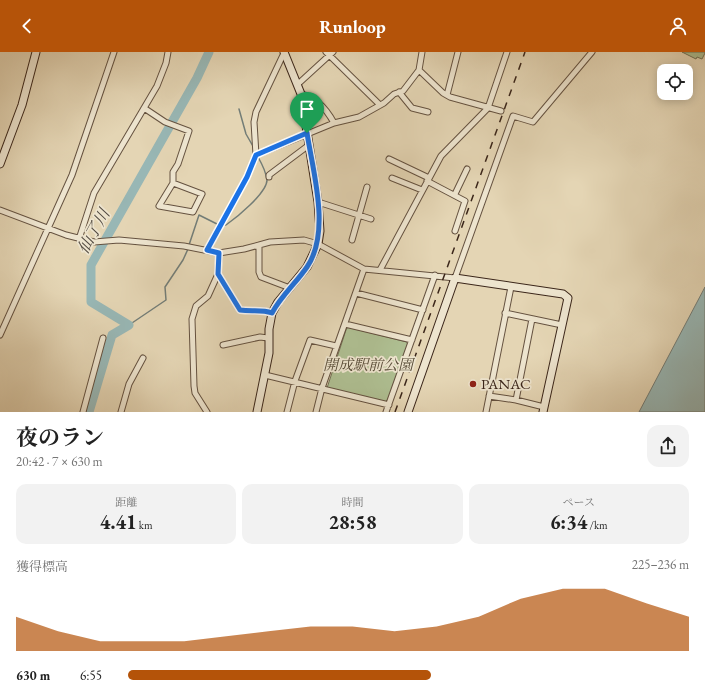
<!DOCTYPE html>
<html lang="ja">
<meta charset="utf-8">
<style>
body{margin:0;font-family:"EB Garamond","Noto Serif JP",serif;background:#f2f2f2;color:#222;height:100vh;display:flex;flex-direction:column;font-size:15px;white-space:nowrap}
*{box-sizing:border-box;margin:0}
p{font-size:13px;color:#767676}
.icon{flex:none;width:22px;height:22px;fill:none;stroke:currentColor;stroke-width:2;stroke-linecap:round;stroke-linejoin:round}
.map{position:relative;height:360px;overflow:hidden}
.sheet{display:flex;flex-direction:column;background:#fff;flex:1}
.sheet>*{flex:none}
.fabs{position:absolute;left:657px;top:12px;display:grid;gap:8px}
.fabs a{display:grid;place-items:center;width:36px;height:36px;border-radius:8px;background:#fff;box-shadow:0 2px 10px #0003;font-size:20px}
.pin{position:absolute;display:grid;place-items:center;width:34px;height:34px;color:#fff;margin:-41px -17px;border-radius:50% 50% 50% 0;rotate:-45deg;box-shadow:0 0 4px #0007}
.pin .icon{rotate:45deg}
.round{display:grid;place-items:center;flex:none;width:42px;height:42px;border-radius:12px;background:#f2f2f2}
.summary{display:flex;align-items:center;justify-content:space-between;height:68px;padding:0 16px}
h1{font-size:22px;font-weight:700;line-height:30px}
.stats{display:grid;grid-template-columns:repeat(3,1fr);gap:6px;height:68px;padding:4px 16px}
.stats div{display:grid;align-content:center;border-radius:10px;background:#f2f2f2;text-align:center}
.stats b{font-size:20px;font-weight:700}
.stats small{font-size:11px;font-weight:400}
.stats p{font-size:11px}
.chart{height:112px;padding:8px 16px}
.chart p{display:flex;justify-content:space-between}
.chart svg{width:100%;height:72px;margin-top:4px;fill:#b45309;opacity:.7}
ul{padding:0 16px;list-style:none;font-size:13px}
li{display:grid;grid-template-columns:64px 48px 1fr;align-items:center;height:30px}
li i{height:10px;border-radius:5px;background:#b45309}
header{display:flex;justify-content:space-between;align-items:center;height:52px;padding:0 16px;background:#b45309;color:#fff;font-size:18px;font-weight:700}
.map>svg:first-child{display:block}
</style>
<header><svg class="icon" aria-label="back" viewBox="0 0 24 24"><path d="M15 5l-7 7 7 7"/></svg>Runloop<svg class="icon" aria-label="person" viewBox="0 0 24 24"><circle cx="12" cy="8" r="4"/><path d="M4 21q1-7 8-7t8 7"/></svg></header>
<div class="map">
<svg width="705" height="360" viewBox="0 0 705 360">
<rect width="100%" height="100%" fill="#e4d5b4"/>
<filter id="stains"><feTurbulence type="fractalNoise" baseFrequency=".005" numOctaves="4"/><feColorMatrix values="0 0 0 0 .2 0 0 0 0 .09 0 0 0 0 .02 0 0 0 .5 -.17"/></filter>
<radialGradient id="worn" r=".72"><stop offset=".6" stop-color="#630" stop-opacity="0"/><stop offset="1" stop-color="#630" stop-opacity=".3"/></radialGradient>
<path fill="#aebe91" stroke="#747256" d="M682,0h23v1l-3,6 -5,-2 -1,2z
M347,275l60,15 1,4 -19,57 -62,-15z"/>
<path fill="#98b7b5" stroke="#737d77" d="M705,235v125h-66z"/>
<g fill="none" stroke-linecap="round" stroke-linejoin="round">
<path stroke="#737d77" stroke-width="1.5" d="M239,57l7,25 8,14
M223,173h3c10,-7 41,-32 41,-45 -1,-8 -5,-16 -9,-23
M189,193l10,-30 20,10
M129,273l37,-25 -1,-13 18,-27 5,-11"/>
<path stroke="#98b7b5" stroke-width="9" d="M89,360l23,-77 17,-10 -38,-23v-37l106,-187 12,-26"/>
<defs>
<path id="street" d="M326,0l54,53
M419,18l24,23 7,4 51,14
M298,32l35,-32
M399,40l13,16 16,4
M301,42c15,3 26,16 33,29
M447,43l11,-43
M144,56l21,14 24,9 -11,33 -5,8v11l-14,23 34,6 9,-18 -29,-11
M256,103l-2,-33 2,-10 28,-59
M389,107l40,19
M269,125v-2l40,-30
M392,126l30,12
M427,129l38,20 -10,30
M455,142l12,-25
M318,150l53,17
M0,158l66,25 28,7 25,-2 65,6 35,7 25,-4 26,-7 34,-2 14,4 46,25 91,9 58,-162 20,6 59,-70
M79,187l15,-46 63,-107 9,-23 2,-11
M352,188l15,-53
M259,193v27l2,5 29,11
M207,198l40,-73 9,-22 78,-32 25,-6 25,-14 10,-9 9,-3 16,-21 3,-18
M380,218l61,-114 47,-48 19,-56
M218,222l22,36c12,2 21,-1 32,3
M356,241l67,17
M505,261l57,12
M345,272l67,16
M0,283l72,-160 42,-123
M223,293l37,-8 8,1
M265,323l124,30
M489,344l27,4 16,-81
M516,348l28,7
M83,360l20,-74
M121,360l8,-28 14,-26
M207,360l-12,-19 -1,-7 -2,-67 4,-13 12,-10 10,-22 1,-21
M287,360l8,-31 15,-41 26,6
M316,360l6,-24 42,-119
M386,360l49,-137
M486,360l25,-125"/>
<path id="secondary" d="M0,112l22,-59 14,-53
M257,360l12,-59v-24l3,-16 6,-11 29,-35 11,-23 2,-13 -2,-29 -17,-108 -17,-42
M408,360l47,-134 108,16 5,4 -25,114"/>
</defs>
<use href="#street" stroke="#655240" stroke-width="7"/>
<use href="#secondary" stroke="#3b261a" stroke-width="9"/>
<use href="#street" stroke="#ede4ce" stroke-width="5"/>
<use href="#secondary" stroke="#ede4ce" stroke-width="7"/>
<path stroke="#3b261a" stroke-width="1.5" stroke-dasharray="7 7" stroke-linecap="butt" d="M395,360l130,-360"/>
</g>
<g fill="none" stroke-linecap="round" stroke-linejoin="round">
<defs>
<path id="route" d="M307,81c6,39 24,99 0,134 -11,16 -26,29 -35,46 -11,-4 -20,-1 -32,-3l-22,-36 1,-21 -12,-3 40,-73 9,-22z"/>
</defs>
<use href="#route" stroke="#fff" stroke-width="8"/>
<use href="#route" stroke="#1a73e8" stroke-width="5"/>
</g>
<circle fill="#8f2418" stroke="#ede4ce" stroke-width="1.5" cx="473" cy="332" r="4"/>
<g text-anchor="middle" stroke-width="3.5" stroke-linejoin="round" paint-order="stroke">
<g font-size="15" font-style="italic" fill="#584c38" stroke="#ede4ce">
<text x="368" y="318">開成駅前公園</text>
</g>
<g font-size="15" fill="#3b261a" stroke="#ede4ce" text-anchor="start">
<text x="481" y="337">PANAC</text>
</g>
<g font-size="16" font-style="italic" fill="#524a41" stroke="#ede4ce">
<text transform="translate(93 179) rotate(-61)" y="6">仙了川</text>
</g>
</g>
<rect width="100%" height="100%" filter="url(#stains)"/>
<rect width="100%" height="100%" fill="url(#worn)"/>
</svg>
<div class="fabs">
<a><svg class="icon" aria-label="locate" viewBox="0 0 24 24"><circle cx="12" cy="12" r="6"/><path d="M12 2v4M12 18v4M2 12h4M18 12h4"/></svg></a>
</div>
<div class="pin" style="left:307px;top:81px;background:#1e9e55"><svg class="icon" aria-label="arrive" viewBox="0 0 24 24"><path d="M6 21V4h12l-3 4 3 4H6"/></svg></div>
</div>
<section class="sheet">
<div class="summary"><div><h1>夜のラン</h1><p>20:42 · 7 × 630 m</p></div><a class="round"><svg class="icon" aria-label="share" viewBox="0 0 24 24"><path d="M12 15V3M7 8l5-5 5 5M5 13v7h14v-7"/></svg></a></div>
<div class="stats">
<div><p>距離</p><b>4.41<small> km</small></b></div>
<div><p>時間</p><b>28:58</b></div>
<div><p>ペース</p><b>6:34<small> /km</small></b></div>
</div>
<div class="chart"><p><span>獲得標高</span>225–236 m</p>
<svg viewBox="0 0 160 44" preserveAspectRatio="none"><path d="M0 44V23L10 32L20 38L30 38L40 38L50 35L60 32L70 29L80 29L90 32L100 29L110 23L120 12L130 6L140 6L150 15L160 23V44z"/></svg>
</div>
<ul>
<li><b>630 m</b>6:55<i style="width:54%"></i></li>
</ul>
</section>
